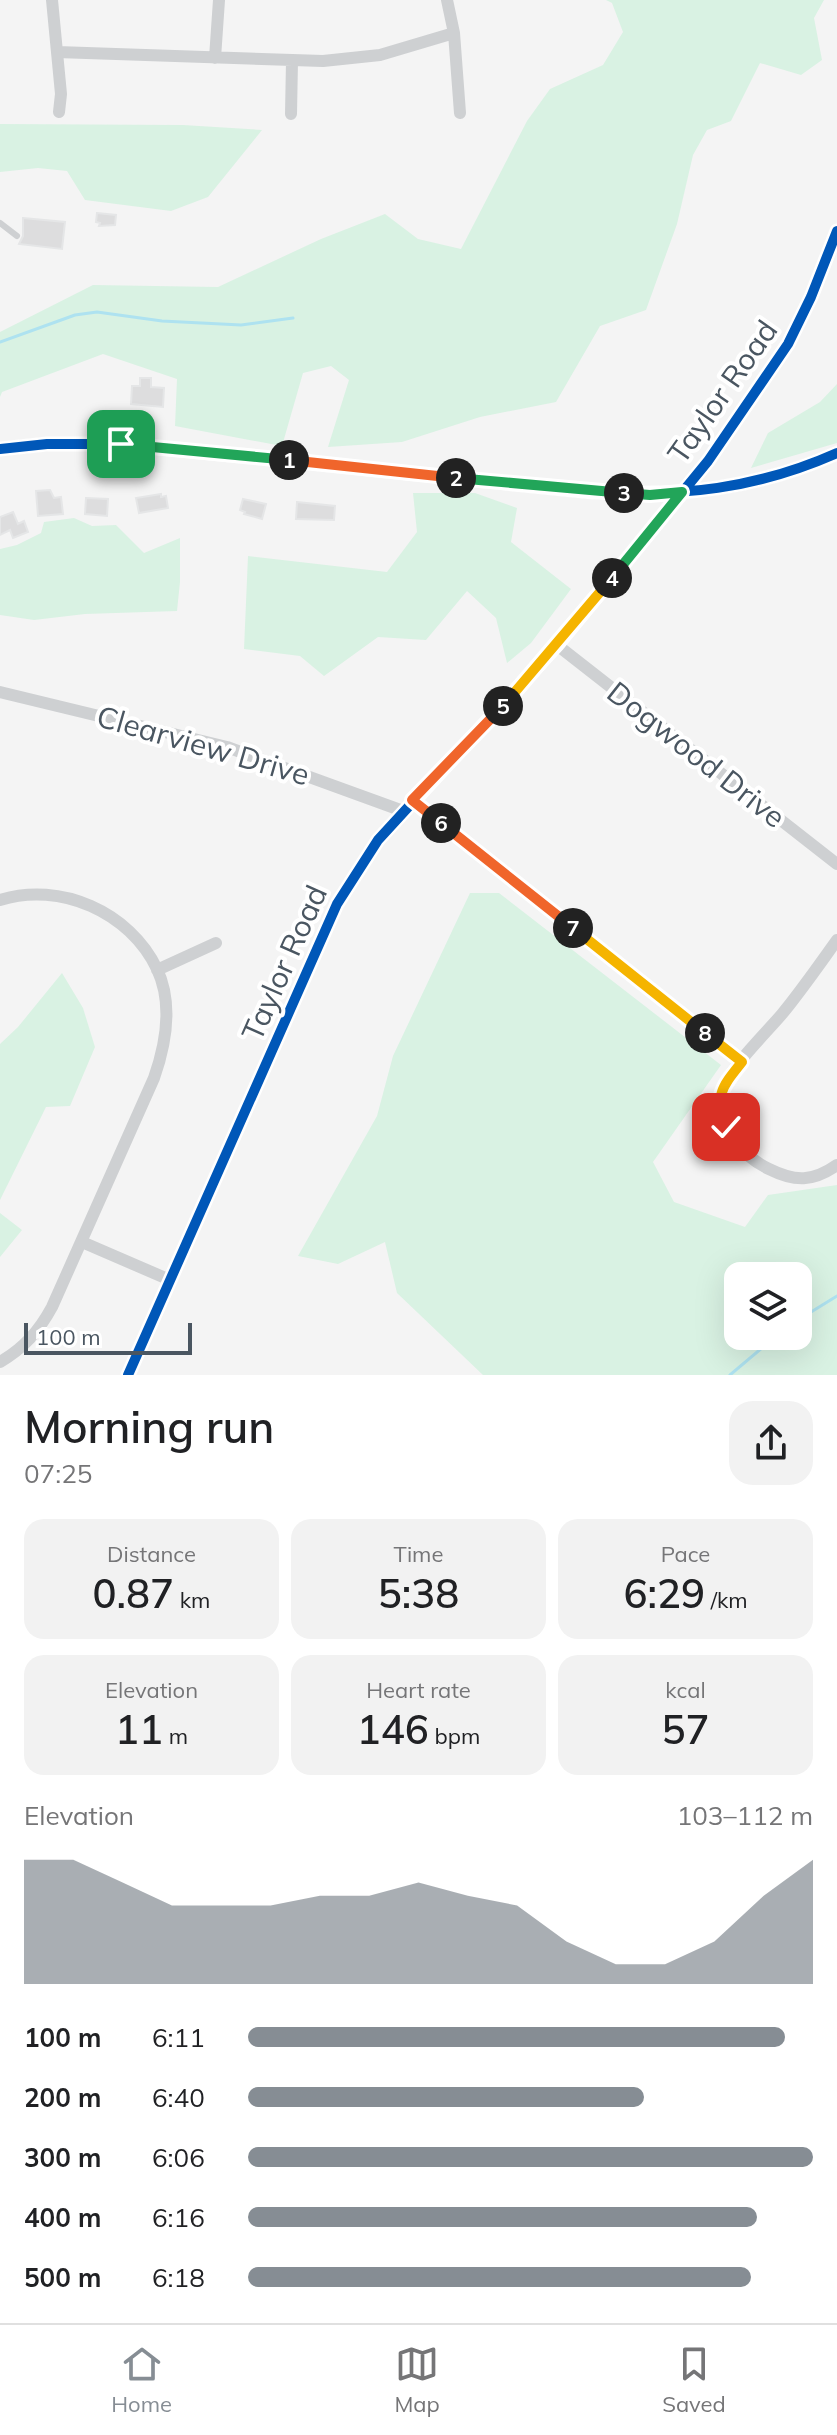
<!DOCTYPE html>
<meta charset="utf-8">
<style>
body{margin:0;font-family:Mulish,sans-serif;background:#f2f2f2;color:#202124;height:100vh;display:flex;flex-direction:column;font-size:30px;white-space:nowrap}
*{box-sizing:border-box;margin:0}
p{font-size:26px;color:#757577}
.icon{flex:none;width:44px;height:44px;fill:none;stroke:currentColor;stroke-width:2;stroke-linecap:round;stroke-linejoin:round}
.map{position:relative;height:1375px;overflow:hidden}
.sheet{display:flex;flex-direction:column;background:#fff;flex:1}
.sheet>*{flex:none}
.buttons{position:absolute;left:724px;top:1262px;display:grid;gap:16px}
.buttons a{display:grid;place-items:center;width:88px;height:88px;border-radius:16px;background:#fff;box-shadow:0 8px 32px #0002;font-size:40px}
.scale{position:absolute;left:24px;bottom:20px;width:168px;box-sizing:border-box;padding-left:8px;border:4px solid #4a5661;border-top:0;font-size:22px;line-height:28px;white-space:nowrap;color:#4a5661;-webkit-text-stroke:6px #fff;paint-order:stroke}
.pin{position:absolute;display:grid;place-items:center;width:68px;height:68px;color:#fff;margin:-34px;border-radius:16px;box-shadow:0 4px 12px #0006}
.km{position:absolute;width:40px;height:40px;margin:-20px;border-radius:50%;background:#222;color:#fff;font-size:22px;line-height:40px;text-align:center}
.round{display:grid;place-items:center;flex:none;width:84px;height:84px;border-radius:24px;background:#f2f2f2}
.head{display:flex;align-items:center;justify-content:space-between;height:136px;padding:0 24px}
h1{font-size:44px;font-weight:600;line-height:60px}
.stats{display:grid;grid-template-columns:repeat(3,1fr);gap:12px;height:136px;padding:8px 24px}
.stats div{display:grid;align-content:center;border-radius:20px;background:#f2f2f2;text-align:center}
.stats b{font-size:40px;font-weight:600}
.stats small{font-size:22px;font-weight:400}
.stats p{font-size:22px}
.chart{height:224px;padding:16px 24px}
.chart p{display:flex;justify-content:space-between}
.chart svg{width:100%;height:144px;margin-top:8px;fill:#868d94;opacity:.7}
ul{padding:0 24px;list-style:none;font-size:26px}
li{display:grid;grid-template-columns:128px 96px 1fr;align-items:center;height:60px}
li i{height:20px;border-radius:10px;background:#868d94}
.menu{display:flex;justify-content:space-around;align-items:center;height:112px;border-top:2px solid #e0e0e0;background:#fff;font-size:22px;color:#757577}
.menu a{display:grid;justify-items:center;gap:4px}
.menu .current{color:#868d94}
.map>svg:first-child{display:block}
</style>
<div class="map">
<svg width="837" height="1375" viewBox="0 0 837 1375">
<rect width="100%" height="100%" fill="#f4f4f4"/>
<path fill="#d9f2e3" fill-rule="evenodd" d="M606,0h218l-10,18 8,42 -21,15 -41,-12 -29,58 -24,9 -14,25 -16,69 -31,86 -46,16 -44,76 -76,15 -78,25 -74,5 21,-67 -18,-14 -28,7 -21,73 -107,-20 2,-47 -74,-25 -101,38 -2,5v-65l93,-47 125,2 103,-48 64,-25 33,25 43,10 66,-128 23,-32 53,-24 20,-33 -11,-29z
M0,124l183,1 79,5 -54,67 -37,14 -86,-11 -18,-29 -29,-3 -38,4z
M837,384v59l-86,25 17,-35 52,-31z
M413,493h62l42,15 -6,34 60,47 -40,54 -24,20 -11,-45 -29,-27 -41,49 -48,-3 -54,39 -24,-20 -56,-7 4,-93 139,16 30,-40z
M74,518l18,8 24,-1 28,28 36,-15v44l-3,29 -92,3 -51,6 -34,-5v-66l17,-4 24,-12 3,-11z
M470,893h29l222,172 -68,97 21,40 71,25 23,-32 69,-10v190h-354l-86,-82 -12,-51 -47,22 -40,-8 79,-140 16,-60zM738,1276h60v60h-60z
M62,973l21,35 12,39 -25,59 -24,1 -46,93v-156l18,-17z
M0,1213l22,17 -22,27z"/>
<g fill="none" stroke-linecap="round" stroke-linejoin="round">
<path stroke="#aee2f0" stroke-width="3" d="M0,342l75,-27 22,-3 65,9 79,4 52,-7
M798,1320l39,-24
M730,1375l46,-39"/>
</g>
<path fill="#ddddde" stroke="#e5e6e7" stroke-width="2" d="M97,213l19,2 -1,10 -16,1 1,-3 -4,-1z
M23,218l42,4 -3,27 -43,-5 4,-8z
M140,378h11v9l13,1 -1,19 -32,-3 1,-18h8z
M50,490l4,8 7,-1 2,17 -25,2 -2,-25z
M161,494v3l5,-1 2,12 -29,5 -3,-15z
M86,498l22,1 -1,17 -22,-2z
M243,499l23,5 -4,15 -18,-5 1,-2 -5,-2z
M297,502l38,4 -1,14 -38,-1z
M13,512l5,12 6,-3 4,11 -15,6 -3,-8 -10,5v-18z"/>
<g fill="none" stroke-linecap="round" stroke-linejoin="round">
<path stroke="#ced0d2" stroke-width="6" d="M0,223l17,13"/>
<path stroke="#ced0d2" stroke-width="12" d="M52,0l9,94 -2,18
M447,0l7,33 6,80
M57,52l266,9 57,-6 74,-22
M215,58l4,-58
M291,114l1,-53
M557,645l280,219
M0,692l227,55 176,64
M412,800l330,262
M0,900c60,-19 130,12 157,69 16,34 9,75 -3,109l-102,229c-13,24 -28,41 -52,55
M837,940c-18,25 -36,51 -55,74 -16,19 -54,56 -61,77 -11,31 23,66 48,78 26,13 44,13 68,-4
M157,970l59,-27
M82,1242l88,38
M128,1375l209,-471 41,-64 179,-195 151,-184 80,-117 23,-47 26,-66"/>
<path stroke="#ced0d2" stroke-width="14" d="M0,449l47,-5h74l472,48c88,5 163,-3 244,-39"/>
<defs>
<path id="cycleway" d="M0,449l47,-5h74l472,48c88,5 163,-3 244,-39
M128,1375l209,-471 41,-64 179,-195 151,-184 80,-117 23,-47 26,-66"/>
</defs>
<use href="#cycleway" stroke="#fff" stroke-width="15"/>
<use href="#cycleway" stroke="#0057b8" stroke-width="10"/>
</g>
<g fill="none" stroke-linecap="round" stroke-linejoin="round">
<defs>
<path id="split-1" d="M121,444l168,16"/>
<path id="split-2" d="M289,460l167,18"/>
<path id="split-3" d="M456,478l168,15"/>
<path id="split-4" d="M612,578l70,-86 -32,3 -26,-2"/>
<path id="split-5" d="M503,706l109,-128"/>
<path id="split-6" d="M441,823l-29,-23 91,-94"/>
<path id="split-7" d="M441,823l132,105"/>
<path id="split-8" d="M573,928l132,105"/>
<path id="split-9" d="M705,1033l37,29c-20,25 -28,33 -16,65"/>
</defs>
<use href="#split-1" stroke="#fff" stroke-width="16"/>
<use href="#split-2" stroke="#fff" stroke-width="16"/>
<use href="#split-3" stroke="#fff" stroke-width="16"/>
<use href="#split-4" stroke="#fff" stroke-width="16"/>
<use href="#split-5" stroke="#fff" stroke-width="16"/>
<use href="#split-6" stroke="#fff" stroke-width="16"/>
<use href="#split-7" stroke="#fff" stroke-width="16"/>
<use href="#split-8" stroke="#fff" stroke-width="16"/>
<use href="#split-9" stroke="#fff" stroke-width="16"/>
<use href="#split-1" stroke="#22a559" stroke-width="10"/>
<use href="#split-2" stroke="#f0652b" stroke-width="10"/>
<use href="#split-3" stroke="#22a559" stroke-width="10"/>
<use href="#split-4" stroke="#22a559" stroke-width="10"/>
<use href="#split-5" stroke="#f5b400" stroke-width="10"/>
<use href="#split-6" stroke="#f0652b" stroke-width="10"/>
<use href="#split-7" stroke="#f0652b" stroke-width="10"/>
<use href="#split-8" stroke="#f5b400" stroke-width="10"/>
<use href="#split-9" stroke="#f5b400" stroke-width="10"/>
</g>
<g text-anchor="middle" stroke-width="8" stroke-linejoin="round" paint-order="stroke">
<g font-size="30" fill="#4a5661" stroke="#fff">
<text transform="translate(723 392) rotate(-55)" y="10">Taylor Road</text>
<text transform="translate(203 746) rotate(16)" y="10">Clearview Drive</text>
<text transform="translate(696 755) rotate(38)" y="10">Dogwood Drive</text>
<text transform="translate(285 963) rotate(-66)" y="10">Taylor Road</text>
</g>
</g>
</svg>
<div class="buttons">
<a><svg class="icon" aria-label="layers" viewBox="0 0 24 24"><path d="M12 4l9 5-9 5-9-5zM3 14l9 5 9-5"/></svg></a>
</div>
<div class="scale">100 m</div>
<div class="pin" style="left:121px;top:444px;background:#1e9e55"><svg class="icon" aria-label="arrive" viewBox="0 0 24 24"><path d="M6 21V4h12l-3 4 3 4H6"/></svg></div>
<div class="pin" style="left:726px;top:1127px;background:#d93025"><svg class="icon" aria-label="check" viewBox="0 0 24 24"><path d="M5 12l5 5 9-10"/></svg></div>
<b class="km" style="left:289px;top:460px">1</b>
<b class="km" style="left:456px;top:478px">2</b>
<b class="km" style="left:624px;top:493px">3</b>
<b class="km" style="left:612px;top:578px">4</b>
<b class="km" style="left:503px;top:706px">5</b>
<b class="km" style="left:441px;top:823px">6</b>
<b class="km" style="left:573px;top:928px">7</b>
<b class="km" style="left:705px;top:1033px">8</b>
</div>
<section class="sheet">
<div class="head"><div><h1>Morning run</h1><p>07:25</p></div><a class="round"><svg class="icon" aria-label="share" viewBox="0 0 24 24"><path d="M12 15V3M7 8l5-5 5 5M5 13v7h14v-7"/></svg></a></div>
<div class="stats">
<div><p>Distance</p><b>0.87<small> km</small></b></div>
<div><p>Time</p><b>5:38</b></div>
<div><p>Pace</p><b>6:29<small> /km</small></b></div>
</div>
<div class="stats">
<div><p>Elevation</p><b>11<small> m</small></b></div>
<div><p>Heart rate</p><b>146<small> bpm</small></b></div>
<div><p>kcal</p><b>57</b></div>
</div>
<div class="chart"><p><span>Elevation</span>103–112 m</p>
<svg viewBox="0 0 160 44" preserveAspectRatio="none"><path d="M0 44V6L10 6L20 13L30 20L40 20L50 20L60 17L70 17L80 13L90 17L100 20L110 31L120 38L130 38L140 31L150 17L160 6V44z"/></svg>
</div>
<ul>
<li><b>100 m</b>6:11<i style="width:95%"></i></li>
<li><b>200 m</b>6:40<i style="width:70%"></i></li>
<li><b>300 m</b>6:06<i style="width:100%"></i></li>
<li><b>400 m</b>6:16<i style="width:90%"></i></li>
<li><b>500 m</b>6:18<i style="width:89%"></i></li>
</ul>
</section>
<nav class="menu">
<a class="current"><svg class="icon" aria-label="home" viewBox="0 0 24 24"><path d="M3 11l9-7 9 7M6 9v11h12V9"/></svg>Home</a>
<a><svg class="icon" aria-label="map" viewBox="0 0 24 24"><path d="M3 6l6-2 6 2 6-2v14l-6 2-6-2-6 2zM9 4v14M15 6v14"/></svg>Map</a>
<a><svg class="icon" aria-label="saved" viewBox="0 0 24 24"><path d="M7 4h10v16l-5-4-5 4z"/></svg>Saved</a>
</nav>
